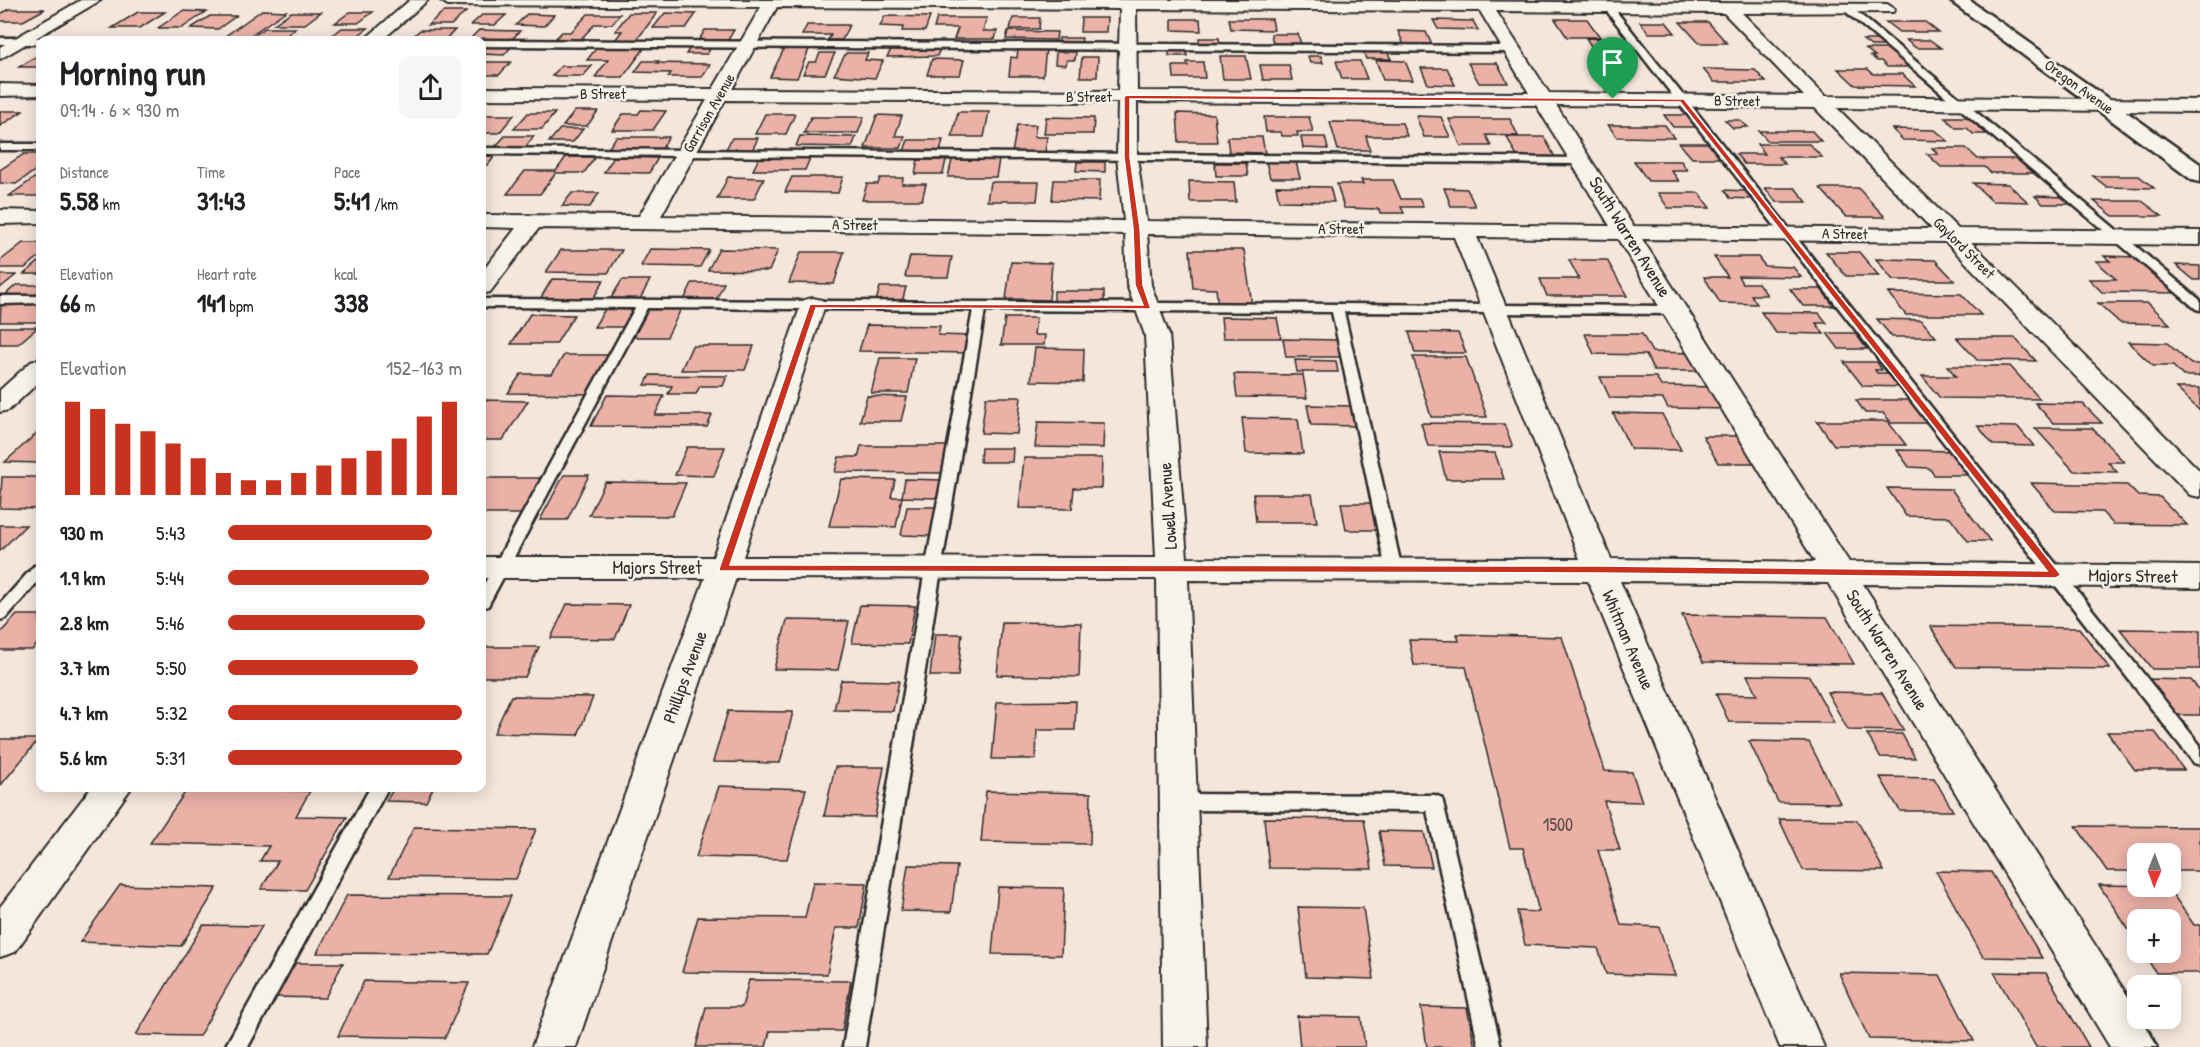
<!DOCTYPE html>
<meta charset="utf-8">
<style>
body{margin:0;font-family:"Patrick Hand",sans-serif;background:#f6f6f6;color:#202124;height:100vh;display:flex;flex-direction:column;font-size:22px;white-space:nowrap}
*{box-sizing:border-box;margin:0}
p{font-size:20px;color:#757577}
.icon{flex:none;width:33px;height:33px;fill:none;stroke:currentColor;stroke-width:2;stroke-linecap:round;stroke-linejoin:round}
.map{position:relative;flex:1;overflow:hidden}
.sheet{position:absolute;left:36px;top:36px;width:450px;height:756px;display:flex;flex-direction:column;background:#fff;border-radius:12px;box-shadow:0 3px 15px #0003}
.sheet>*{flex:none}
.needle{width:39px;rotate:181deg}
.buttons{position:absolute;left:2127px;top:843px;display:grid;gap:12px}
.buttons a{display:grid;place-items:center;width:54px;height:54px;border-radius:12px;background:#fff;box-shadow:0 3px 15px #0003;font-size:30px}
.pin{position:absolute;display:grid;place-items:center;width:51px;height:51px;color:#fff;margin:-62px -26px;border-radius:50% 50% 50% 0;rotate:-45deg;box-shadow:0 0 6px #0007}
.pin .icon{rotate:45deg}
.round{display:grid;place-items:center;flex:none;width:63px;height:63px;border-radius:12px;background:#f6f6f6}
.overview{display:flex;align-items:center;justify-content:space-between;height:102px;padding:0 24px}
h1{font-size:33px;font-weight:700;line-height:45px}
.metrics{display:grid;grid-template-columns:repeat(3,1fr);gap:9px;height:102px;padding:6px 24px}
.metrics div{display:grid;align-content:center}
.metrics b{font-size:26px;font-weight:700}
.metrics small{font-size:16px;font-weight:400}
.metrics p{font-size:16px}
.chart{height:168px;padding:12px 24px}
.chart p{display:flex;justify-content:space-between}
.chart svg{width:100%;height:108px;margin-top:6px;stroke:#c8321e;stroke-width:6}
ul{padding:0 24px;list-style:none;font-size:20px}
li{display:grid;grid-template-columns:96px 72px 1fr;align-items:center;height:45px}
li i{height:15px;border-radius:8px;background:#c8321e}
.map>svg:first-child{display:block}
</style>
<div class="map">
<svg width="2200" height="1047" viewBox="0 0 2200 1047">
<rect width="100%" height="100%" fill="#f5e6db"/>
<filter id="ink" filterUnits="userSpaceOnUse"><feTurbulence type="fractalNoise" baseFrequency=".0167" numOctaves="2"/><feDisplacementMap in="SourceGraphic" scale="12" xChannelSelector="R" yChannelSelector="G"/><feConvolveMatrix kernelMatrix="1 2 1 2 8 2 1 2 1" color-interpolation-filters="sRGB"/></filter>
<g filter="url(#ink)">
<path fill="#ebb1a7" stroke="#2b2b2b" stroke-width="1.5" d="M10,9h35l-22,12h-23v-7z
M262,10l24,1 -38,26h-24z
M183,11l23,1 -24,16h-24z
M138,12h27l-25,16h-28z
M291,12h30l-16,12h-31z
M350,12h23l-15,11h-23z
M443,12h23l-15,13h-23z
M629,13h28l-21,28 -21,-1 7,-9h-7z
M665,13l31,1 -10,14h-33z
M527,14l27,1 -10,11 -28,-1z
M588,14h32l-8,10h-17l-15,16h-26l8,-8h9z
M482,15h24l-11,10h-24z
M210,16h26l-18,13 -27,-1z
M885,16l45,1 -5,14h-23l1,-4 -23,-1z
M937,18h50l-4,13h14l-2,8h-41l4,-11h-24z
M1013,18h27l-1,11h-29z
M1081,18h26l-1,14h-26z
M1172,19h28l1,12 -29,-1z
M1229,19h43l2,11 -43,-1z
M1555,19h32l13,18h-33z
M1433,20l40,1 5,9 -40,-1z
M1640,22h26l9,11h-26z
M1680,22h28l19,21h-28z
M1886,22h39l13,10h-39z
M807,25h42l-7,15h-14l3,-5h-29z
M265,28h31l-13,10 -31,-1z
M342,28h26l-12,9h-26z
M420,30h35l-9,9h-36z
M479,30l41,1 -9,9 -41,-1z
M705,30h29l-6,10h-29z
M1008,31l49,1 -1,8 -50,-1z
M1398,31l28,1 6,13h-28z
M1271,34h27l3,10h-28z
M1059,38h23l-1,5h-23z
M1199,38h20l1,6h-21z
M1586,38l22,1 6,7h-23z
M1863,40h21l8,6h-21z
M1906,40h24l11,8h-25z
M487,45h26l-9,10 -22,-1v-3z
M598,46h48l-23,31h-28l13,-17h-21z
M691,46h21l-5,8h-21z
M785,47h25l-13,31 -27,-1z
M892,48l48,1 -3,7 -50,1z
M1018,49h28l-3,27h-34l2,-19 6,1z
M1866,49h25l22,18h-26l-6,-6h-4l-6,-5h4z
M1169,50h18v6h-18z
M1363,51h24l4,8h-25z
M1056,52h20l-1,8h-8l-1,5 -11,-1z
M820,53h15l-10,21h-22l6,-12h7z
M846,53h22l-3,7 18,1 -8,17 -41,-3z
M40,54v13h-21z
M1220,56h26l5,23h-28z
M1308,56h13l2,7h-13z
M1082,57h16l-1,20h-17z
M932,59l32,1 -4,15h-33z
M1376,60l29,1 8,19h-30z
M643,61h16l-2,2 53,1 -8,13h-34l3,-4 -36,-1z
M1336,61h24l7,18h-25z
M482,62h29l-12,13h-17z
M1187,62h16l2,16h-31l-1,-12h15z
M1468,63h29l11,20h-29z
M1260,65h29l3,15h-29z
M561,66h31l-9,10h-31z
M1421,68h26l8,17 -27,-1z
M1703,69l52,1 11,12h-52z
M1838,69h30l5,5h29l13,12 -60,-1z
M641,110l25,1 -13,19h-41l11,-16h15z
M0,111h23l-23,15z
M575,111h23l-11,15h-24z
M958,112h31l-5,25h-32z
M528,113h27l-13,16h-28z
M1177,113l37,1 3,28h-38z
M765,114h30l-9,20h-31z
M482,115h32l-15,18h-15l-2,3z
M877,115l25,1 -7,20h10l-4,12h-36z
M1664,115h24l10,12h-25z
M1416,116l25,1 9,20h-26z
M811,117h53l-6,16h-54z
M1046,117l48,1 -1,16h-49z
M1264,117h45l4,15h-16l1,4h-16l-1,-4h-15z
M1944,117h23l20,17h-14l-6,-6h-11z
M1449,119h61l8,17 -32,-1 5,11h-30z
M1725,120h14l9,7 -15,1z
M1330,122l72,1 5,13h-41l4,14h-32z
M1017,125h19l-2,12h13l-2,16h-33z
M1608,125h57l9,13 -57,-1z
M560,129h23l-10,13h-24z
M1892,129l43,1 13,11 -45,-1z
M1759,131h53l9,10h-53z
M505,136h29l-10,13 -30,-1z
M800,136l56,1 -4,10 -56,-1z
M616,137h53l-8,13h-54z
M1227,137h35l3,16 -36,-1z
M1301,137h24l3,12 -25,-1z
M1507,137h37l11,20h-38z
M732,138h26l-6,13h-27z
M908,140h35l-3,12 -36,-1z
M1679,143h30l13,15h-30z
M1757,144h52l13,13h-44l7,7h-41l-8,-10h29z
M1932,148h34l12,11h38l17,14h-42l-6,-6h-44l-14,-13h11z
M24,154h16v13l-24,17 -16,-1v-13z
M482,156h13l-7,9h-6z
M566,157h29l-11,16h-28l-16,21h-33l18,-23h31z
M614,157l44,1 -9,15 -45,-1z
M759,158h51l-5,12h-52z
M918,160h28l-3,14h-28z
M952,160h47l-3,17h-48z
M1634,161h47l6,9h-16l8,11h-31z
M1077,162h28v10l-29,-1z
M1266,162h30l4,16h-30z
M1215,163h31l2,13h-32z
M40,174v22h-31z
M2093,176h46l15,12 -47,-1z
M728,177l36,1 -10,21h-37z
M792,177h51l-5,16 -53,-1z
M880,178h23l-1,6h24l-4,16h-60l5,-16h11z
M1054,180h46l-1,21 -47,-1z
M1361,180h32l8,19h19l3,8h-22l3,6h-24l-1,-4 -35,-1 -7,-24h26z
M1189,181l45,1 2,20h-46z
M990,182h49l-2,19h-50z
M1973,183l35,1 20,18 -36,-1z
M1276,186l54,1 4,15 -55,-1z
M1444,188l23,1 8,17h-24z
M1765,188h30l12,14h-31z
M1820,188h38l27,29h-39z
M1725,190l20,1 6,8 -21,-1z
M572,193h27l-9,14 -28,-1z
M1658,193h41l11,15h-42z
M2035,196l30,1 9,7h-31z
M2094,201h48l20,15h-49z
M23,243h17v13l-15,12h-25v-7z
M650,249l59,1 -9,17 -59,-1z
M719,249l59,1 -9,21 -61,-1z
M561,250h61l-14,23 -62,-1z
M1190,250h54l8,55h-34l-2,-16 -23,-1z
M801,252h43l-10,32 -45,-1z
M1826,252h33l20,24h-33z
M910,256l42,1 -4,20h-43z
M2104,256l33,1 42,36 -77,-1 -13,-13h27l-20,-18h14z
M1714,257h44l7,9 28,1 8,10 -63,-1 4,7h16l9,12h-16l6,9 -37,-1 -16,-26h24z
M1876,259l59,1 19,20h-61z
M1569,260h38l20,36h-80l-7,-17h39z
M40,261v13h-16z
M1011,262l41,1 -3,37 -43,-1z
M2176,265l24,1v14h-6z
M0,275h16l-16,13z
M552,279l52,1 -11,19h-53z
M622,280h28l-10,19 -29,-1z
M692,283h32l-8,17h-32z
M16,285h24v5l-6,6h-30z
M880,287h26l-4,15 -26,-1z
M1790,289h31l13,17h-31z
M1054,291h50v13h-50z
M1888,293l73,1 20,21h-75z
M2098,303h50l22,21 -50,-1z
M1,304h39v18h-40z
M649,308l32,1 -14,28h-33z
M605,309l29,1 -10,17h-30z
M1761,312l58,1 8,10h-11l8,11 -48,-1z
M530,314l44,1 -18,29h-45z
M1221,317l56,1 4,20h-58z
M1005,318h31l-2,17h11l-1,10h-43z
M1877,319l44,1 15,17h-44z
M867,325l73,1 -2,9 34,1 -3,17 -110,-2z
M0,327h38l-20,17h-18z
M1409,332l49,1 8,20h-51z
M1827,333h28l12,16h-28z
M1585,334h57l10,18 40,1 11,18h-49l-8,-16 -52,-1z
M1957,338h58l21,23 -59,-1z
M1283,339l56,1 4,17h-57z
M2128,342l39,1 24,21h9v12h-17l-10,-10h-20z
M692,346h62l-9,24h-64z
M1035,348l49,1 -1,33 -52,-1z
M564,355h45l-21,39 -80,-1 13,-19h31z
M1413,357h53l21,60h-56z
M880,358h35l-7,35h-37z
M1295,360l41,1 2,11h-41z
M1844,362h33l5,8h-7l2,3h17l11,14 -42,-1z
M1947,366h63l30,33 -100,-1 -18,-22h34z
M1234,374l69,1 4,23 -70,-1z
M650,375l77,1 -4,10h-23l-4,8h-28l4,-8 -27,-1z
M1600,377h56l5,9 57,1 13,22 -63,-1 -5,-9 -53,-1z
M2176,388h24v23z
M607,395l57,1 -9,19h57l-5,12 -116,-1z
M867,396l40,1 -6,24h-41z
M986,397h35l-4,37 -36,-1z
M482,400l46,1 -25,39h-21z
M1856,400h56l18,23h-41l17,22h-72l-17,-24h73l-7,-8h-18z
M2035,403l48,1 19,19h-49z
M1307,405l45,1 5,20 -46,-1z
M1613,413l49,1 19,36 -50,-1z
M1242,418l56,1 5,35 -57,-1z
M1038,422l66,1 -1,25 -68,-1z
M1421,423l83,1 9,23 -85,-1z
M1978,426l40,1 16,19 -41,-1z
M2035,428h57l32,34h-16l9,10 -43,-1z
M37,433h3v30l-35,-1z
M1703,436h45l17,27h-47z
M861,446h88l-5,27 -109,-1 4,-15h19z
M687,447h38l-11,29 -39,-1z
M981,448h32l-1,14h-32z
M1897,450l59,1 19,24h-41l-5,-7 -20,-1z
M1439,452l56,1 9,26h-58z
M1024,458h78l-1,30h-27l-2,21 -53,-1z
M564,475h25l-22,45h-27z
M2,477h38v32l-40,-1z
M482,478h60l-19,36h-41z
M841,479l54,1 -4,17h11l-6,30 -67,-1z
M905,479l36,1 -3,18 -36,-1z
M605,482l81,1 -14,33 -83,-1z
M2031,483l96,2 11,11 22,1 27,28 -74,-1 -11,-12 -47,-1z
M1887,488l64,1 39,52h-22l-18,-24 -44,-1z
M1253,494h59l5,28h-61z
M1341,503h36l6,27h-37z
M907,507h29l-5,29 -30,-1z
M0,525h26l-26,26z
M567,604l62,1 -14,34 -64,-1z
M860,605l55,1 -7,38 -56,-1z
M17,615h23v26l-8,9h-32v-17z
M1682,615l145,2 27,47 -151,-2z
M787,620l62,1 -11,49 -64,-1z
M1002,622l79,1 -2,54 -82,-2z
M1930,626l149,2 31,41 -154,-2z
M2120,629l80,1v39h-48z
M935,634h27l-4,42h-28z
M1457,634l105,3 43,134 27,1 10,30 -38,-1 16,49h-22l23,75 38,2 16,49 -69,-2 -8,-26 -73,-3 -8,-34 22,1 -16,-64h-13l-44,-181 -52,-2 -5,-25 50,1z
M482,647h57l-14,30h-43z
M1747,675l62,1 25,47 -105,-1 -13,-28 41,1z
M2147,679l44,1 9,11v24h-25z
M841,680l58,1 -6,30 -59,-1z
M1827,692l55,1 22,38 -56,-1z
M511,696l82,1 -15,38 -84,-2z
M1076,701l-1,29h-38l-1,29h-44l5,-57z
M728,711l65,1 -13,51 -67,-1z
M2107,732h48l29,38h-49z
M1867,734h35l13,24 -35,-1z
M0,739h39l-38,46h-1z
M1749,741l60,1 31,61 -62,-1z
M835,767h49l-9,50 -51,-1z
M1880,777l54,1 19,33h-53z
M719,786l87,3 -19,70 -91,-2z
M188,788l122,3 -14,25 51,1 -42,73 -44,-1 17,-28h-18l9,-15 -119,-3z
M394,788h39l-7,14 -40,-1z
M986,791l105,2 -1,51 -109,-2z
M1264,818l100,1 8,50 -103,-1z
M1779,819l78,1 27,51 -81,-1z
M2076,826l124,1v44h-30v-17h-32v17h-31z
M414,827l122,2 -20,50 -127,-2z
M1379,831l45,1 8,35 -47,-1z
M908,865l49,1 -6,46 -50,-1z
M1936,871l55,1 51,86 -59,-1z
M813,882l54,1 -8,45h-23l-9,46 -145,-2 16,-55 107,1z
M120,885l97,3 -36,58 -101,-4z
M2099,885l68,1 27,39h6v48h-44l-13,-21h27v-32h-32v24z
M998,887l66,1 -3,67 -69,-1z
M347,895l164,1 -24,58 -170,-1z
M1298,907l65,1 11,71 -68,-2z
M203,925l59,1 -63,110 -63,-1z
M292,963h51l-18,35 -52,-1z
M1994,972l52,1 43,74h-53z
M1839,973l101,2 34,66 -105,-2z
M749,980l102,1 -9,50h-72l-4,16h-70l10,-40h36z
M364,981l105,2 -24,55 -107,-2z
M1421,1007l46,1 8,39h-48z
M1297,1016l64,1 4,30h-65z"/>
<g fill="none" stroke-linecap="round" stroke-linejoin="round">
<defs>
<path id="service" d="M1606,6h6l588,739v20l-6,-2 -588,-753z
M1845,7h6l349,293v10l-4,-1 -351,-298z
M0,38h40l4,2h-4v4h-40z
M482,40l1028,6 4,3 -4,3 -1028,-6z
M0,144h40v6h-40z
M482,148l1100,10 5,3 -5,3 -1100,-10z
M0,296h40v7l-40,1z
M482,299l1193,7 6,4 -6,4 -331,-2 58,258 -2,4h-12l-2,-4 -54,-258 -347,-2 -44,260 -76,477h-22l82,-477 48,-260 -326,-2 -157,294 -2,4 -6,2v-20l153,-280 -153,-1z
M40,565v14l-34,39 -6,2v-16l34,-38z
M370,788h18l-140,259h-23z
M1178,794l257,1 7,3 59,249h-22l-52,-236 -249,-1 -7,-3 -2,-5 2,-5z"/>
<path id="minor" d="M81,0h20l-101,59v-12z
M410,0h18l-46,40h-18z
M440,0h781l666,4 8,5 -2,3 -151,1 83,83 375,4v12l-363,-4 121,121 242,2v14l-229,-3 229,229v26l-10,-2 -244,-253 -304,-3 207,323 351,4v22l-337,-4 275,428v6h4l15,29h-47l-282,-464 -208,-2 204,466h-44l-192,-466 -400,-1 19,467h-44l-6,-468 -421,-1 -160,469h-44l173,-469h-223v-21h231l88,-252 3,-5 9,-2 9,2 3,5 -82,252 413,1 -11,-223 -18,-50 -2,-51 -586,-6 -49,64 -8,2v-22l34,-44 -34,-1v-12l157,1 68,-116 -225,-1v-11l231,1 48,-82 -313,-2zM777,7l343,2 -2,82 -386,-2zM1136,9l344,2 49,82 -392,-2zM1496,11l228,2 80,83 -255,-3zM725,100l393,2 -1,55 7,64 -463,-5zM1137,102l399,3 74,121 -464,-5 -9,-64zM1556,105l259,3 117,121 -299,-3zM1147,234l307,3 126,322 -393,-1 -18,-223 -18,-50zM1477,237l141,2 197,323 -204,-3z
M0,84l40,1v10l-40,1z
M0,210l40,1v12l-40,1z
M40,359v22l-31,29 -9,2v-22l31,-28z
M91,788h40l-116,164 -15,5v-50z"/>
<path id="tertiary" d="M1949,0h20l231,164v18l-8,-2z"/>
</defs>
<use href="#service" stroke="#2b2b2b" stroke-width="5"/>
<use href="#minor" stroke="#2b2b2b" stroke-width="4"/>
<use href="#tertiary" stroke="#2b2b2b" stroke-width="5"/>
<use href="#service" fill="#f7f3e8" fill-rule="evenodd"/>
<use href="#minor" fill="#f7f3e8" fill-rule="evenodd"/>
<use href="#tertiary" fill="#f7f3e8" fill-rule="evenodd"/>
</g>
</g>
<path fill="#c8321e" stroke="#fff" stroke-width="1.5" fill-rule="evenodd" d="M1127,95l557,4 377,476 -5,3 -457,-5 -879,-2 -1,-2 91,-265 333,1 -8,-20 -2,-57 -9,-71v-60zM1130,99l550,3 367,469 -448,-5 -869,-1 86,-257 335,1 -8,-24 -3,-57 -10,-71z"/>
<g text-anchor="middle" stroke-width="5" stroke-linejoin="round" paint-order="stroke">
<g font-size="15" fill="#2b2b2b" stroke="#f7f3e8">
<text transform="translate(2079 87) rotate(36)" y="5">Oregon Avenue</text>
<text x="603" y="99">B Street</text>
<text x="1089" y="102">B Street</text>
<text transform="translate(1737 101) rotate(1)" y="5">B Street</text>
<text transform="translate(709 113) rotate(-60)" y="5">Garrison Avenue</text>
<text transform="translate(855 225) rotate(1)" y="5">A Street</text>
<text x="1341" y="234">A Street</text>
<text transform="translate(1845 234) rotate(1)" y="5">A Street</text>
<text transform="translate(1964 248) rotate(45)" y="5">Gaylord Street</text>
</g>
<g font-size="18" fill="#2b2b2b" stroke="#f7f3e8">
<text transform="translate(1630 237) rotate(58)" y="6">South Warren Avenue</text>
<text transform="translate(1168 506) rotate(-94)" y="6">Lowell Avenue</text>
<text x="657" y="574">Majors Street</text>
<text transform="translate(2133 576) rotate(1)" y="6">Majors Street</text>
<text transform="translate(1628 640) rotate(67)" y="6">Whitman Avenue</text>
<text transform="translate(1887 650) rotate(58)" y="6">South Warren Avenue</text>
<text transform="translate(685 677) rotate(-70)" y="6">Phillips Avenue</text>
</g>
<g font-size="18" fill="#5b4c4a">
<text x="1558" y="831">1500</text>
</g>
</g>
</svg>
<div class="buttons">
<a><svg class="needle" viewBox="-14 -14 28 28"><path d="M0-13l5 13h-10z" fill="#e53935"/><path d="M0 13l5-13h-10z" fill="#757577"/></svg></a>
<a>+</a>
<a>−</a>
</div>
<div class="pin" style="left:1613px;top:99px;background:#1e9e55"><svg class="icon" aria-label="arrive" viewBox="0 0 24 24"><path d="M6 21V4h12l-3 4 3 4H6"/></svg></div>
<section class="sheet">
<div class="overview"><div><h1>Morning run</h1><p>09:14 · 6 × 930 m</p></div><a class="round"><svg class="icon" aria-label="share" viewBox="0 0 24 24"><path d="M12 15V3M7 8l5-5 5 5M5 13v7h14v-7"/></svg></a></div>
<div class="metrics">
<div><p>Distance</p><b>5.58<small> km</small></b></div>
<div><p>Time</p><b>31:43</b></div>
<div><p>Pace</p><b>5:41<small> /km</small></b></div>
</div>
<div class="metrics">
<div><p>Elevation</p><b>66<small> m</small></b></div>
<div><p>Heart rate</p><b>141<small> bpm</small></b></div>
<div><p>kcal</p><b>338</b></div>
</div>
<div class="chart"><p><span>Elevation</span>152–163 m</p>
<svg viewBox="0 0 160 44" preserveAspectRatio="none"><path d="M5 44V6M15 44V9M25 44V15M35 44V18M45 44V23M55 44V29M65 44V35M75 44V38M85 44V38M95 44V35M105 44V32M115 44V29M125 44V26M135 44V21M145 44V12M155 44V6"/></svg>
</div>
<ul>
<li><b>930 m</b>5:43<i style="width:87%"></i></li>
<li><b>1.9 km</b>5:44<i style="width:86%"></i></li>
<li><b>2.8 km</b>5:46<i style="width:84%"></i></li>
<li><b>3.7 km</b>5:50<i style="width:81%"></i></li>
<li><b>4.7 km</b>5:32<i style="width:100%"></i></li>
<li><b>5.6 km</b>5:31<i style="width:100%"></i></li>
</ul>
</section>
</div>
